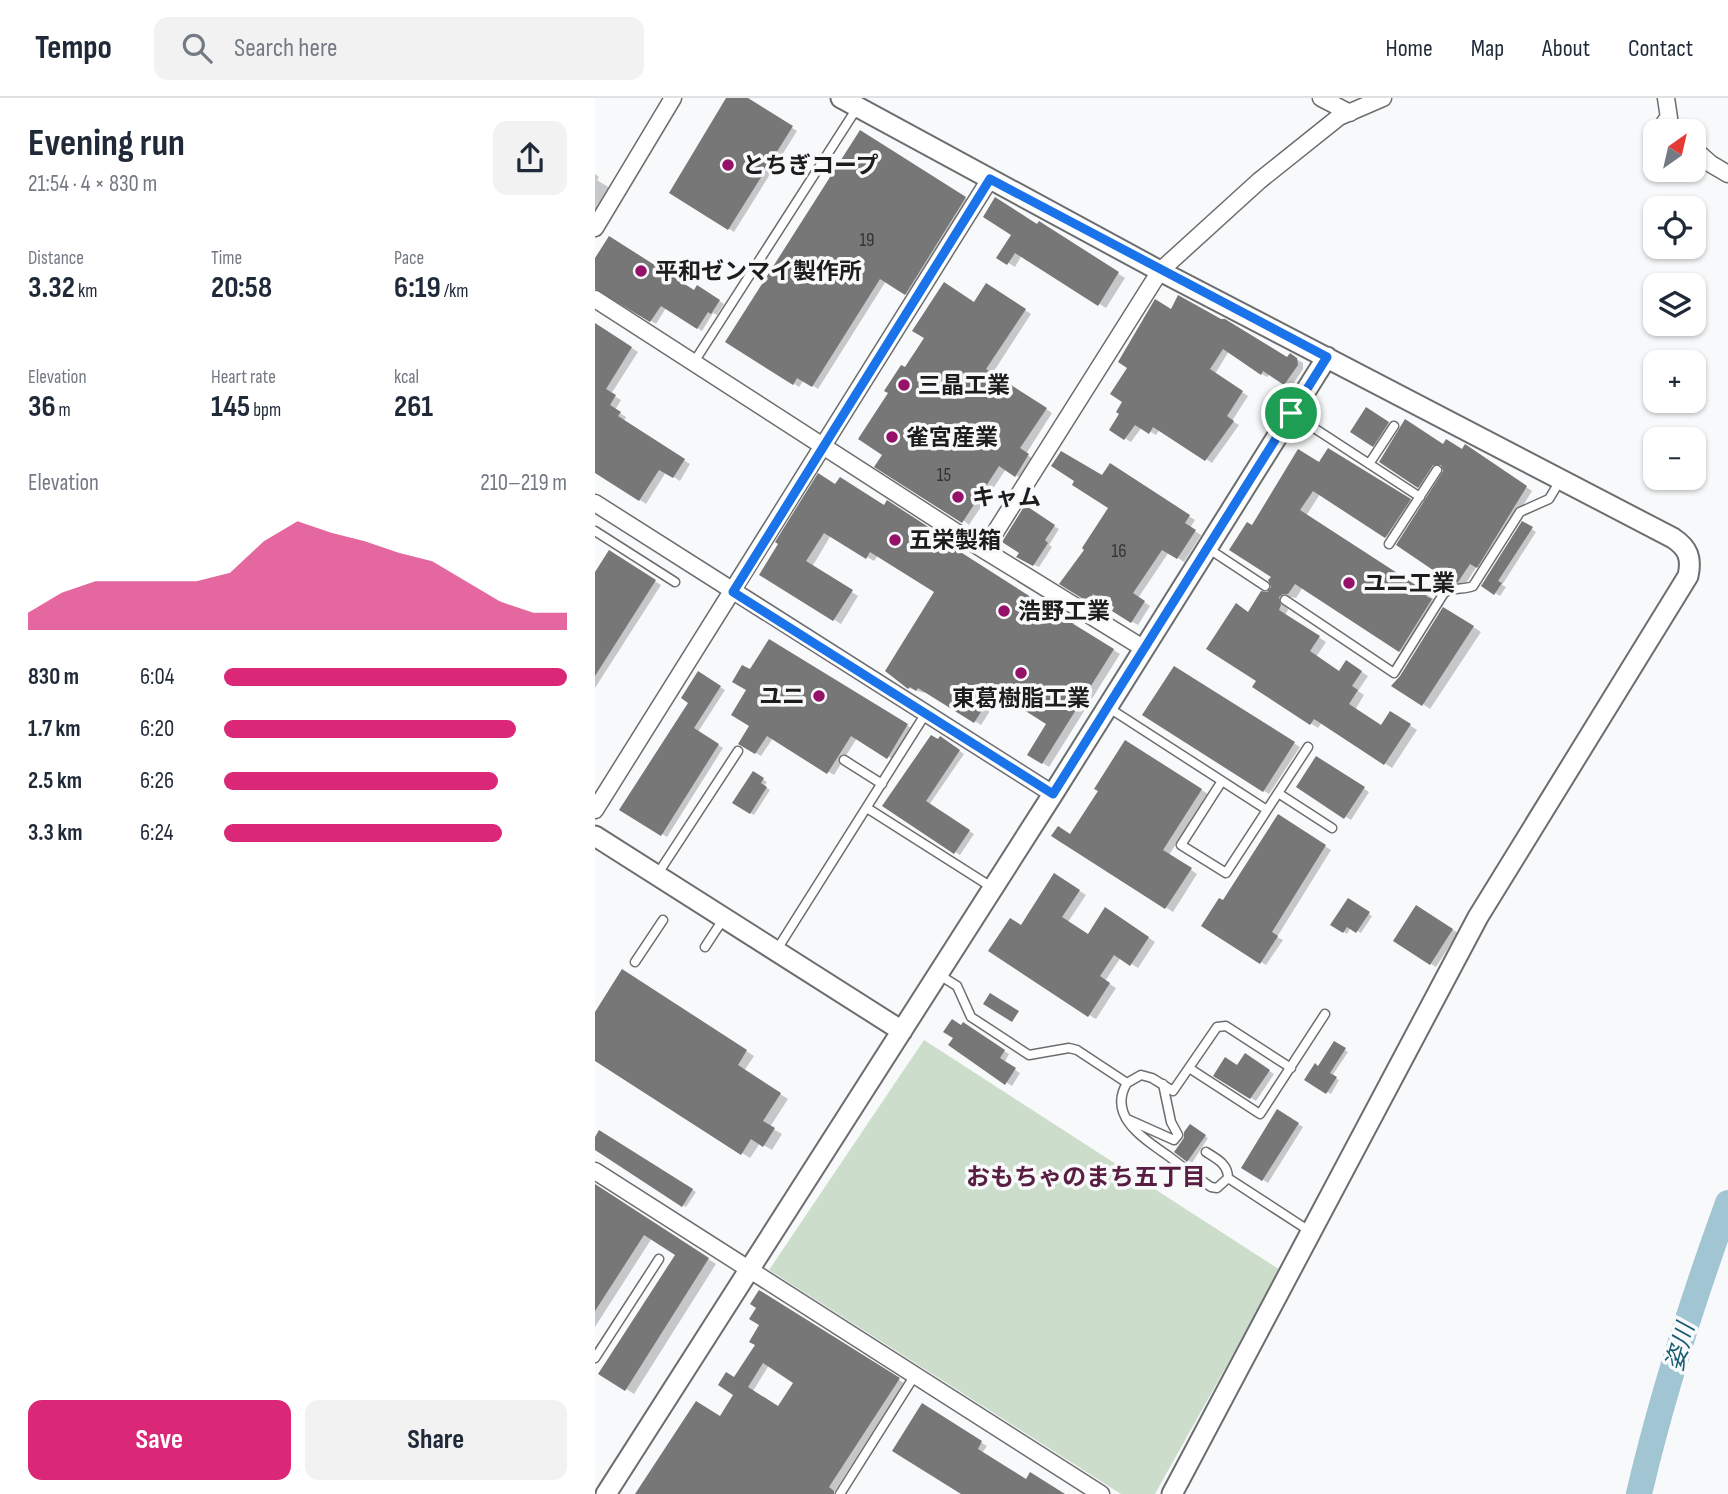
<!DOCTYPE html>
<meta charset="utf-8">
<style>
body{margin:0;font-family:"Sofia Sans Condensed","Noto Sans JP",sans-serif;background:#f2f2f3;color:#1f2937;height:100vh;display:flex;flex-direction:column;font-size:26px;white-space:nowrap}
*{box-sizing:border-box;margin:0}
p{font-size:23px;color:#747a83}
.icon{flex:none;width:38px;height:38px;fill:none;stroke:currentColor;stroke-width:2;stroke-linecap:round;stroke-linejoin:round}
.map{position:relative;flex:1;overflow:hidden}
.drawer{display:flex;flex-direction:column;background:#fff;width:595px}
.drawer>*{flex:none}
.needle{width:46px;rotate:34deg}
.controls{position:absolute;left:1048px;top:21px;display:grid;gap:14px}
.controls a{display:grid;place-items:center;width:63px;height:63px;border-radius:14px;background:#fff;box-shadow:0 2px 5px #0004;font-size:35px}
.pin{position:absolute;display:grid;place-items:center;width:60px;height:60px;color:#fff;margin:-30px;border:4px solid #fff;border-radius:50%;box-shadow:0 2px 7px #0007}
.round{display:grid;place-items:center;flex:none;width:74px;height:74px;border-radius:14px;background:#f2f2f3}
.overview{display:flex;align-items:center;justify-content:space-between;height:119px;padding:0 28px}
h1{font-size:38px;font-weight:700;line-height:52px}
.metrics{display:grid;grid-template-columns:repeat(3,1fr);gap:10px;height:119px;padding:7px 28px}
.metrics div{display:grid;align-content:center}
.metrics b{font-size:30px;font-weight:700}
.metrics small{font-size:19px;font-weight:400}
.metrics p{font-size:19px}
.chart{height:196px;padding:14px 28px}
.chart p{display:flex;justify-content:space-between}
.chart svg{width:100%;height:126px;margin-top:7px;fill:#db2777;opacity:.7}
.button{display:flex;gap:14px;margin-top:auto;padding:14px 28px}
.button a{flex:1;height:80px;border-radius:14px;background:#db2777;color:#fff;font-size:28px;font-weight:700;line-height:80px;text-align:center}
.button a+a{background:#f2f2f3;color:#1f2937}
ul{padding:0 28px;list-style:none;font-size:23px}
li{display:grid;grid-template-columns:112px 84px 1fr;align-items:center;height:52px}
li i{height:18px;border-radius:9px;background:#db2777}
header{display:flex;align-items:center;gap:42px;box-sizing:border-box;height:98px;padding:0 35px;background:#fff;border-bottom:2px solid #e0e1e3}
header strong{font-size:33px}
nav{display:flex;gap:38px;margin-inline-start:auto;font-size:24px}
.search{width:490px;height:63px;background:#f2f2f3;display:flex;align-items:center;gap:18px;box-sizing:border-box;padding:0 24px;border-radius:14px;color:#747a83;font-size:26px}
main{display:flex;flex:1;min-height:0}
.map>svg:first-child{display:block}
</style>
<header>
<strong>Tempo</strong>
<div class="search"><svg class="icon" aria-label="search" viewBox="0 0 24 24"><circle cx="10" cy="10" r="6"/><path d="M15 15l6 6"/></svg>Search here</div>
<nav><a>Home</a><a>Map</a><a>About</a><a>Contact</a></nav>
</header>
<main>
<section class="drawer">
<div class="overview"><div><h1>Evening run</h1><p>21:54 · 4 × 830 m</p></div><a class="round"><svg class="icon" aria-label="share" viewBox="0 0 24 24"><path d="M12 15V3M7 8l5-5 5 5M5 13v7h14v-7"/></svg></a></div>
<div class="metrics">
<div><p>Distance</p><b>3.32<small> km</small></b></div>
<div><p>Time</p><b>20:58</b></div>
<div><p>Pace</p><b>6:19<small> /km</small></b></div>
</div>
<div class="metrics">
<div><p>Elevation</p><b>36<small> m</small></b></div>
<div><p>Heart rate</p><b>145<small> bpm</small></b></div>
<div><p>kcal</p><b>261</b></div>
</div>
<div class="chart"><p><span>Elevation</span>210–219 m</p>
<svg viewBox="0 0 160 44" preserveAspectRatio="none"><path d="M0 44V38L10 31L20 27L30 27L40 27L50 27L60 24L70 13L80 6L90 10L100 13L110 17L120 20L130 27L140 34L150 38L160 38V44z"/></svg>
</div>
<ul>
<li><b>830 m</b>6:04<i style="width:100%"></i></li>
<li><b>1.7 km</b>6:20<i style="width:85%"></i></li>
<li><b>2.5 km</b>6:26<i style="width:80%"></i></li>
<li><b>3.3 km</b>6:24<i style="width:81%"></i></li>
</ul>
<div class="button"><a>Save</a><a>Share</a></div>
</section>
<div class="map">
<svg width="1133" height="1396" viewBox="0 0 1133 1396">
<rect width="100%" height="100%" fill="#f8f9fa"/>
<path fill="#ccdecb" d="M329,942l356,230 -125,224h-34l-352,-224z"/>
<path fill="#0003" fill-rule="evenodd" d="M133,0h18l51,33 -63,101 -62,-40z
M266,34l110,70 -60,95 -25,-16 -68,108 -14,-9 -5,7 -71,-46z
M0,76l4,3 -2,3 16,10 -18,32z
M443,128l9,2 78,50 -19,30 -84,-53 -7,12 -16,-10z
M0,164l100,30 2,-5 27,17 -7,11 -4,-2 -11,18 -36,-23 -10,16 -49,-32 -12,-4z
M398,191l38,25 -39,60 60,39 -26,41 9,6 -13,19 -16,-10 -37,56 -85,-70 22,-86 69,-65z
M576,213l116,48 3,-4 13,8v6l-12,18 -21,-13 -3,3 -5,-3 -33,-23 -14,23 33,22 -16,25 7,4 -27,38 -52,-34 -4,6 -14,-8 -11,15 -20,-12z
M0,226l43,28 -27,42 10,6 -6,10 11,7 -2,4 66,43 -10,17 -14,-9 -20,32 -51,-34z
M772,311l24,16 -14,22 -25,-16z
M848,348l19,5 9,-1 61,41 -49,79 -6,-4 -12,19h-5l-7,-3 -7,-112 -2,-3h-4l-16,23 -43,-28z
M734,352l88,54 -24,37 -73,-47 -14,22 128,83 -2,2 6,4 -31,50 -104,-68 -7,11 -5,-1 -5,4 2,9 -3,5 41,27 -10,15 24,16 7,-11 21,14 -10,15 6,4 -9,15 27,17 9,-14 26,17 -25,38 -70,-46 -4,6 -64,-41 4,-6 -9,-68 24,-23v-14l-20,-49 67,-63z
M522,371l78,51 -5,8 11,7 -17,27 -15,-10 -31,46 12,8 -12,19 -24,-14 3,-4 -17,-11 -5,8 -33,-20 24,-35 24,-41 -7,-31z
M241,388l49,21 10,-1 61,40 -3,3 92,59 3,-4 28,17 -3,4 47,29 -71,113 -20,-13 19,-31 -47,-29 -20,31 -56,-35 -1,3 -15,-5 28,-96 -59,-37 -4,6 -43,-26 -19,32 46,29 -17,28 -80,-50z
M430,410l34,21 -10,16 3,2 -13,20 -21,-10 3,-5z
M928,425l13,9 -34,53 4,2 -6,9 -16,-10z
M14,455l52,32 -66,103v-113z
M857,515l29,19 -51,77 -7,-5z
M174,543l144,88 -19,31 -37,-22 -23,37 -61,-37 -12,18 -21,-13 12,-18 -4,-35 2,-18z
M579,570l126,79 -31,47 -125,-80z
M104,576l26,16 -27,42 25,16 -56,89 -46,-28 70,-106z
M345,640l24,16 -35,51 45,29 -14,21 -76,-49z
M531,645l82,51 -39,61 28,19 -24,38 -119,-77 17,1 29,-45z
M722,660l52,34 -18,28 -53,-33z
M158,675l14,9 -3,4 6,4 -16,25 -20,-13z
M684,719l52,33 -54,87 6,3 -17,25 -62,-40 20,-22z
M460,778l31,19 -18,27 21,14 24,-23 42,29 -17,26 -17,-11 -16,24 11,7 -20,31 -7,-4 -68,-88z
M754,803l23,15 -11,17 -10,-6 -4,7 -14,-9z
M822,809l41,26 -22,34 -41,-26z
M36,878l123,80 -10,15 44,28 -18,28 12,7 -10,16 -12,-7 -10,15 -155,-99v-44z
M367,929l7,1 40,26 -5,9 16,10 -8,13 -62,-42z
M740,945l13,9 -16,24 7,4 -8,14 -24,-14 12,-12z
M650,958l29,18 -18,27 -41,-26 22,-8z
M683,1014l25,15 -35,56 -25,-16z
M595,1028l18,12 -16,25 -16,-12z
M5,1035l96,59 -10,15 -91,-59v-8z
M0,1088l121,78 -82,130 -33,-21 77,-118 -26,-17 -57,89z
M165,1194l144,91 -71,111h-196l84,-75 15,-24 -1,-15 23,-35 4,-20 -4,-18zM174,1267l27,18 -17,25 -26,-17z
M328,1308l64,40 -5,7 45,28 36,13h-98z"/>
<g fill="none" stroke-linecap="round" stroke-linejoin="round">
<path stroke="#a1c5d3" stroke-width="26" d="M1044,1396c23,-99 54,-195 89,-291"/>
</g>
<path fill="#787777" fill-rule="evenodd" d="M131,0h22l45,28 -65,104 -59,-37z
M265,32l106,67 -61,98 -25,-16 -68,108 -15,-9 -4,7 -68,-43z
M400,99l42,27 2,-3 80,51 -21,34 -83,-53 -8,12 -11,-7 15,-23 -28,-18z
M14,138l85,54 3,-5 23,15 -9,14 -3,-2 -11,17 -36,-23 -11,16 -55,-33v-31z
M349,184l30,20 12,-19 40,26 -40,60 61,39 -27,40 9,6 -14,23 -16,-11 -37,57 -88,-56 8,-12 -24,-16 30,-46 -4,-2 17,-26 4,2 19,-29 -12,-7z
M583,197l43,24h4l62,38 3,-4 7,5 1,7 -14,20 -21,-14 -2,4 -38,-26 -13,20 33,22 -16,25 7,5 -29,40 -52,-34 -4,7 -14,-9 -11,15 -15,-10 10,-16 -3,-2 6,-10 -12,-8 17,-26 -9,-6 37,-63 16,10z
M0,225l37,24 -26,42 10,6 -6,10 11,7 -3,4 67,43 -12,19 -14,-8 -20,31 -44,-28z
M771,309l23,15 -16,25 -23,-15z
M810,321l38,25 3,-5 16,10 3,-5 62,42 -50,82 -7,-4 -12,18 -6,1 -56,-38 47,-74 -2,-6h-8l-15,23 -39,-26z
M733,350l83,51 -26,39 -72,-47 -13,19 128,83 -2,3 6,3 -33,53 -104,-68 -7,10h-5l-4,3 2,8 -2,5 41,26 -10,15 29,20 7,-11 16,11 -10,15 6,4 -9,14 32,21 9,-14 21,13 -27,41 -70,-46 -4,6 -58,-38 4,-6 -50,-32 30,-46 12,9 13,-21 6,1 4,-5 -3,-7 3,-3 -42,-27 18,-28 5,3 46,-76 21,13z
M466,353l41,24 8,-12 80,52 -5,8 11,7 -19,29 -15,-9 -29,43 12,8 -14,22 -19,-12 2,-4 -21,-13 -5,8 -29,-18 25,-34 -2,-2 26,-40 -36,-23 2,-4 -23,-15z
M223,375l17,11 5,-7 44,28 3,-5 63,41 -2,3 97,62 3,-4 22,14 -3,4 47,29 -72,115 -15,-9 19,-31 -52,-33 -20,32 -56,-35 -2,3 -6,-4 -2,2 -23,-18 49,-79 -64,-40 -4,7 -42,-26 -18,28 47,29 -20,31 -74,-46 19,-31 -3,-2z
M430,407l30,20 -10,15 3,3 -15,23 -17,-9 3,-4 -17,-11z
M927,423l11,6 -35,54 4,2 -8,12 -13,-9z
M14,452l47,30 -61,96v-104z
M848,509l31,19 -52,80 -31,-20 9,-10z
M174,541l139,85 -21,35 -36,-23 -24,38 -60,-38 -12,18 -17,-10 11,-18 -18,-11 15,-25 -14,-8 10,-17 8,4z
M579,568l121,76 -32,50 -121,-77z
M103,573l23,15 -27,42 25,16 -58,92 -42,-26 69,-107 -7,-5z
M336,637l7,4 2,-3 20,14 -34,51 44,29 -16,24 -72,-48z
M530,642l77,49 -39,61 29,18 -27,41 -114,-73 7,-10 12,8 28,-43 -4,-2z
M721,658l49,31 -21,32 -48,-32z
M158,673l11,7 -3,5 6,4 -17,27 -18,-11z
M683,716l48,31 -54,87 6,4 -18,28 -59,-38 18,-28 4,2z
M459,775l26,17 -18,27 26,17 17,-27 44,30 -19,29 -16,-11 -14,21 10,7 -22,34 -100,-66 22,-33 11,7z
M753,800l22,14 -14,21 -9,-6 -4,6 -13,-8z
M821,807l37,24 -23,36 -37,-24z
M27,871l125,81 -9,15 43,28 -18,28 12,7 -12,19 -12,-8 -10,16 -146,-94v-49z
M395,895l29,18 -7,11 -29,-18z
M357,921l9,6 2,-3 42,28 -5,8 16,10 -11,17 -57,-40 5,-7 -10,-6z
M739,943l12,7 -16,25 7,4 -11,17 -22,-14 11,-17 3,3z
M650,955l25,17 -20,29 -37,-23 12,-19 12,8z
M682,1011l22,14 -37,58 -21,-13z
M595,1026l16,11 -19,27 -13,-10 10,-14v-6z
M4,1032l94,59 -11,18 -87,-57v-13z
M0,1086l114,74 -84,133 -27,-17 77,-119 -31,-20 -49,76z
M164,1192l141,88 -71,109 5,4v3h-199l61,-93 24,15 13,-21 -15,-10 8,-13 8,5 21,-32 -6,-3 10,-17 -10,-6 7,-11 -6,-4zM168,1265l30,20 -15,23 -30,-19z
M327,1305l60,38 -4,8 48,30 4,-7 35,22h-104l-69,-43z"/>
<g fill="none" stroke-linecap="round" stroke-linejoin="round">
<defs>
<path id="service" d="M99,264l163,-254
M696,315l129,84
M774,366l25,-38
M0,433l80,51
M794,446l48,-74
M614,451l56,37
M690,502l109,73 50,-80c9,-6 20,-3 29,-7l47,-74 29,-13 12,-20
M514,610l158,102
M249,662l38,24
M627,683l-41,64 45,28 82,-126
M683,695l54,35
M272,710l126,80
M62,777l81,-124
M110,849l19,-29
M181,853l150,-238
M40,864l28,-42
M343,876l19,12 14,31 58,38 40,-7 8,2 50,33 14,-8 11,3 21,13 44,-64 9,-1 65,42
M594,970l71,46 65,-100
M532,985c-20,33 17,56 40,72 14,11 29,22 44,32l6,1 11,-10c0,-14 -11,-19 -22,-26
M532,1021l47,21 4,-5 -7,-13 -8,-38
M633,1080l83,54
M0,1260l64,-99
M245,1396l75,-119"/>
<path id="minor" d="M726,0l29,15
M1071,0l3,20 -4,4 9,9
M1099,51l17,15 17,10
M0,130l78,-130
M0,201l389,251 159,98
M0,405l458,291
M389,452l176,-279 99,-90 80,-64 44,-19
M0,712l395,-631
M0,1073l506,323"/>
<path id="tertiary" d="M246,0l319,173 513,267c15,10 19,20 15,38l-210,341 -306,577
M0,738l307,195
M11,1396l447,-700 274,-437"/>
</defs>
<use href="#service" stroke="#6c6d6e" stroke-width="11"/>
<use href="#minor" stroke="#6c6d6e" stroke-width="19"/>
<use href="#tertiary" stroke="#6c6d6e" stroke-width="23"/>
<use href="#service" stroke="#fff" stroke-width="8"/>
<use href="#minor" stroke="#fff" stroke-width="16"/>
<use href="#tertiary" stroke="#fff" stroke-width="19"/>
</g>
<g fill="none" stroke-linecap="round" stroke-linejoin="round">
<defs>
<path id="route" d="M395,81l337,178 -274,437 -320,-202z"/>
</defs>
<use href="#route" stroke="#fff" stroke-width="14"/>
<use href="#route" stroke="#1a73e8" stroke-width="9"/>
</g>
<g fill="#96126a" stroke="#f8f9fa" stroke-width="2.5">
<circle cx="133" cy="67" r="7"/>
<circle cx="46" cy="173" r="7"/>
<circle cx="309" cy="287" r="7"/>
<circle cx="297" cy="339" r="7"/>
<circle cx="363" cy="399" r="7"/>
<circle cx="300" cy="442" r="7"/>
<circle cx="754" cy="485" r="7"/>
<circle cx="409" cy="513" r="7"/>
<circle cx="426" cy="575" r="7"/>
<circle cx="224" cy="598" r="7"/>
</g>
<g text-anchor="middle" stroke-width="7" stroke-linejoin="round" paint-order="stroke">
<g font-size="19" fill="#343434">
<text x="272" y="148">19</text>
<text x="349" y="383">15</text>
<text x="524" y="459">16</text>
</g>
<g font-size="23" font-weight="bold" fill="#1d1d1e" stroke="#f8f9fa" text-anchor="start">
<text x="147" y="75">とちぎコープ</text>
<text x="60" y="181">平和ゼンマイ製作所</text>
<text x="323" y="295">三晶工業</text>
<text x="311" y="347">雀宮産業</text>
<text x="377" y="407">キャム</text>
<text x="314" y="450">五栄製箱</text>
<text x="768" y="493">ユニ工業</text>
<text x="423" y="521">浩野工業</text>
<text x="210" y="606" text-anchor="end">ユニ</text>
<text x="426" y="608" text-anchor="middle">東葛樹脂工業</text>
</g>
<g font-size="24" font-weight="bold" fill="#5a1d42" stroke="#f8f9fa">
<text x="491" y="1087">おもちゃのまち五丁目</text>
</g>
<g font-size="24" font-style="italic" fill="#175c71" stroke="#f8f9fa">
<text transform="translate(1085 1249) rotate(-75)" y="8">姿川</text>
</g>
</g>
</svg>
<div class="controls">
<a><svg class="needle" viewBox="-14 -14 28 28"><path d="M0-13l5 13h-10z" fill="#e53935"/><path d="M0 13l5-13h-10z" fill="#747a83"/></svg></a>
<a><svg class="icon" aria-label="locate" viewBox="0 0 24 24"><circle cx="12" cy="12" r="6"/><path d="M12 2v4M12 18v4M2 12h4M18 12h4"/></svg></a>
<a><svg class="icon" aria-label="layers" viewBox="0 0 24 24"><path d="M12 4l9 5-9 5-9-5zM3 14l9 5 9-5"/></svg></a>
<a>+</a>
<a>−</a>
</div>
<div class="pin" style="left:696px;top:315px;background:#1e9e55"><svg class="icon" aria-label="arrive" viewBox="0 0 24 24"><path d="M6 21V4h12l-3 4 3 4H6"/></svg></div>
</div>
</main>
